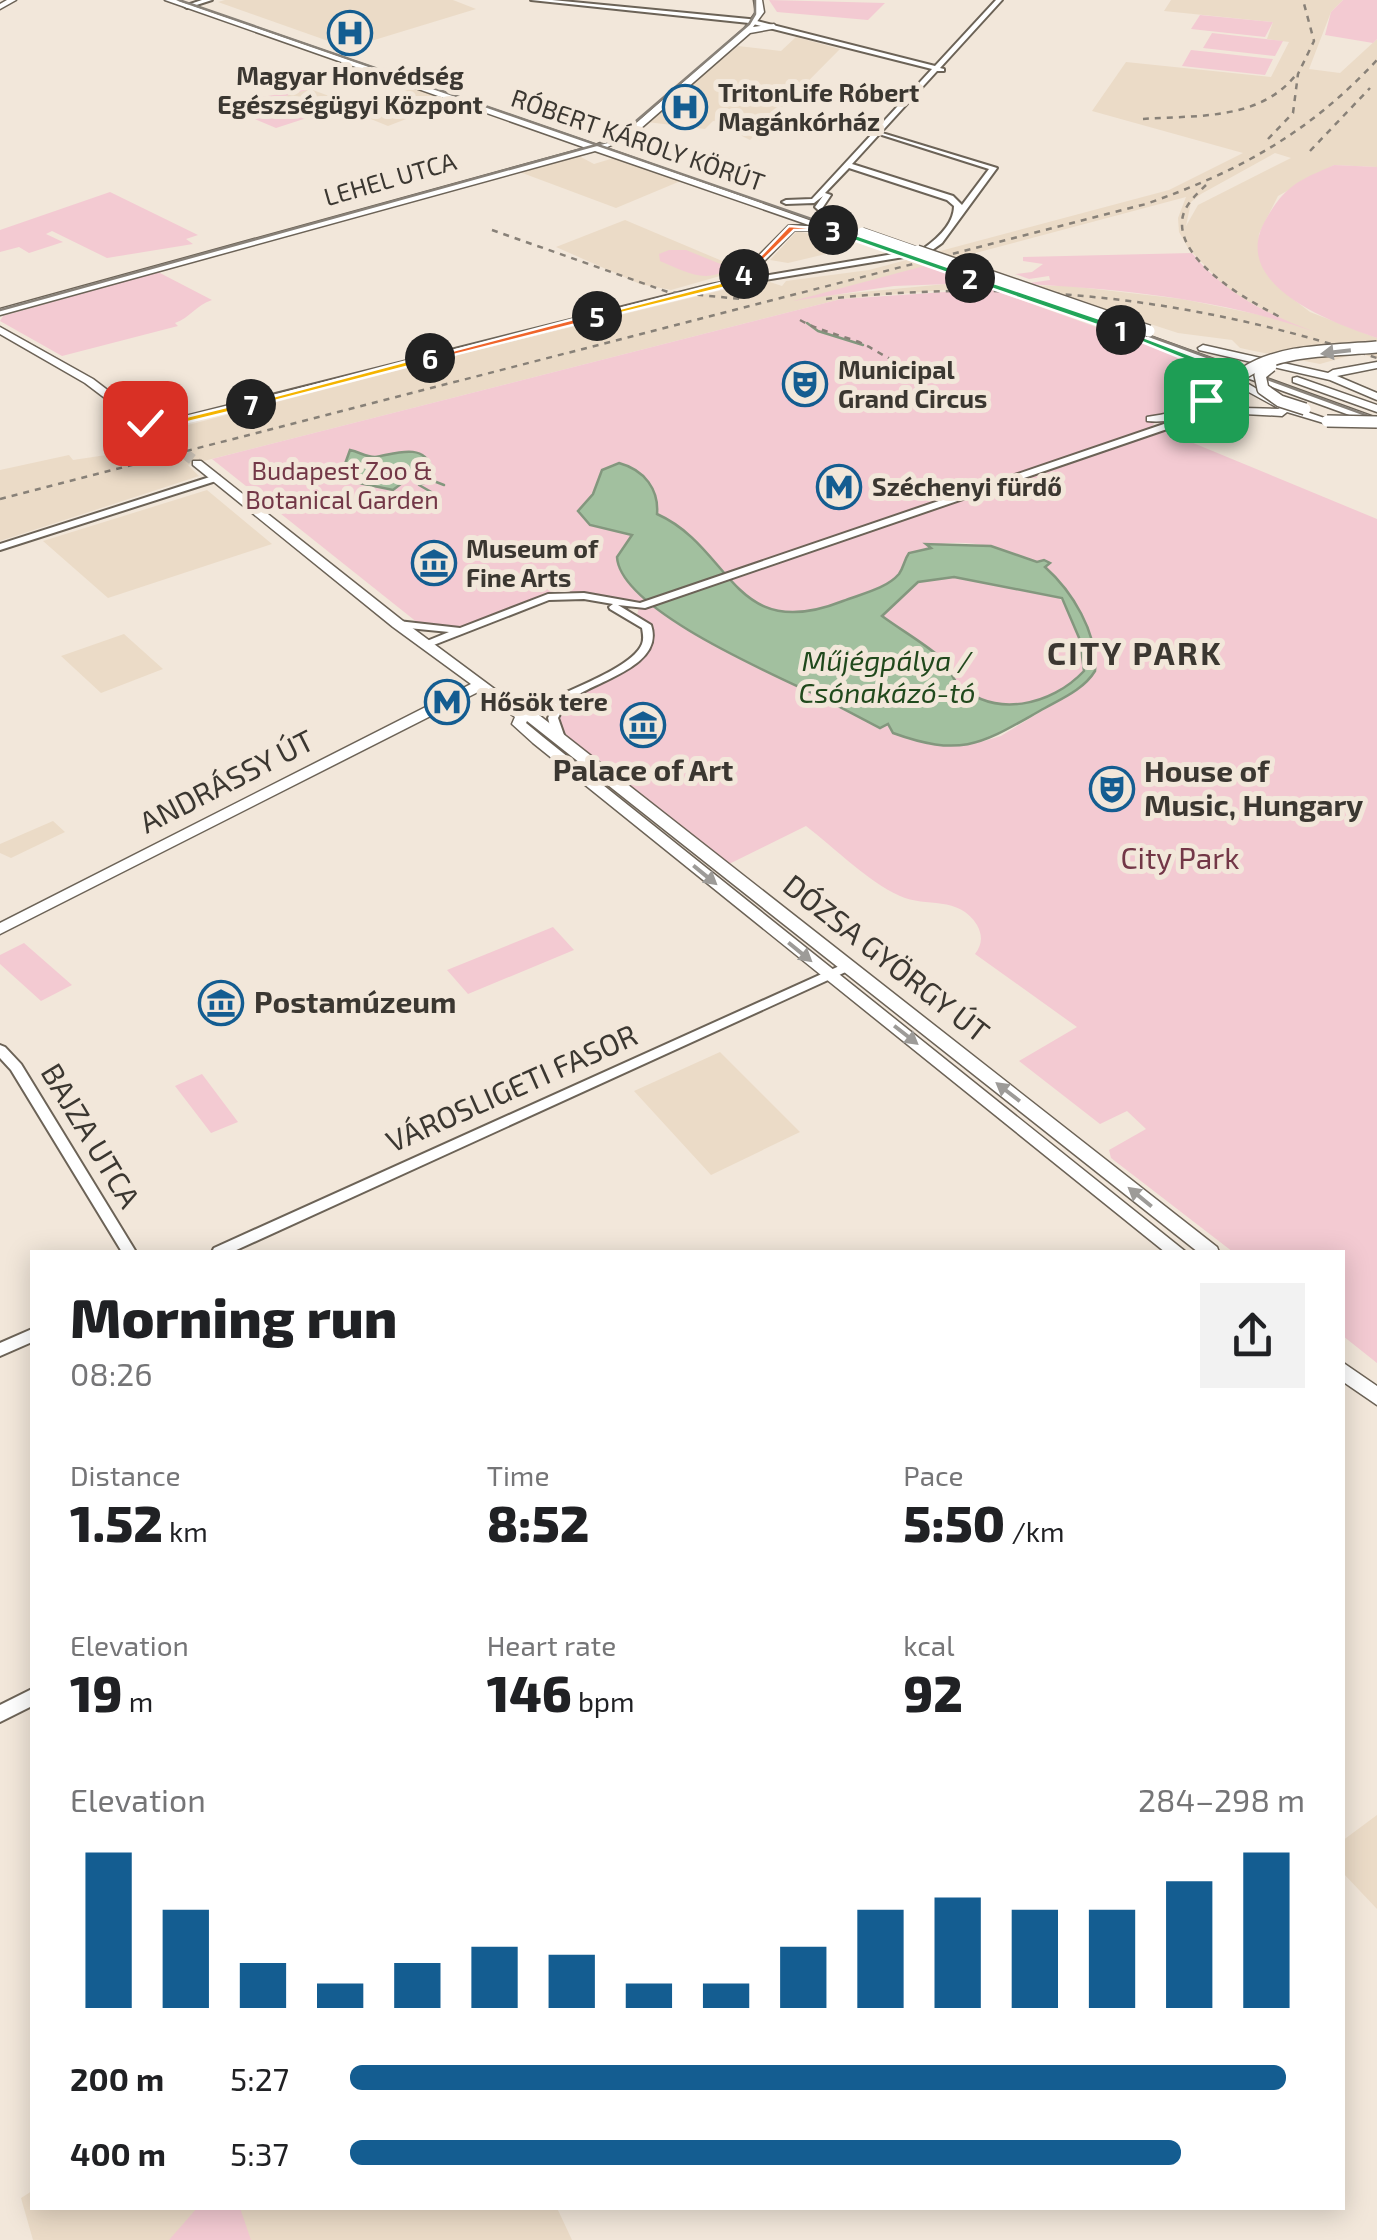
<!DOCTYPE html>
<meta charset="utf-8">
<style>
body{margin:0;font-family:"Exo 2",sans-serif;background:#f2f2f2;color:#202124;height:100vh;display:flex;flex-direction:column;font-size:38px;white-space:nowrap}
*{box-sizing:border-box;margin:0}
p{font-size:32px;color:#757577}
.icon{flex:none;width:55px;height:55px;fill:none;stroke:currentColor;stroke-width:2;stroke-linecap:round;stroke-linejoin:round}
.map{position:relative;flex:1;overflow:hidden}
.panel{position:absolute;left:30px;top:1250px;width:1315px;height:960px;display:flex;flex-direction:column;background:#fff;border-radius:0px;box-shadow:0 5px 25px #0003}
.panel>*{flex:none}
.pin{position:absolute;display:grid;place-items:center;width:85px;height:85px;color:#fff;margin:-42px;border-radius:20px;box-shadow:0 5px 15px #0006}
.km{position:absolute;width:50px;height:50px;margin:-25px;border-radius:50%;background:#222;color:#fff;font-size:28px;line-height:50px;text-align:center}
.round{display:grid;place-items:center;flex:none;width:105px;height:105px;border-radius:0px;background:#f2f2f2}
.summary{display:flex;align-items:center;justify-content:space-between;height:170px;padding:0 40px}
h1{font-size:55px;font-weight:800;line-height:75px}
.metrics{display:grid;grid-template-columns:repeat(3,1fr);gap:15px;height:170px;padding:10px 40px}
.metrics div{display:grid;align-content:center}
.metrics b{font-size:50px;font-weight:800}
.metrics small{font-size:28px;font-weight:400}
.metrics p{font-size:28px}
.chart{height:280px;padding:20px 40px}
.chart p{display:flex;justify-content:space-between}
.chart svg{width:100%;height:180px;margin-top:10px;stroke:#145d91;stroke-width:6}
ul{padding:0 40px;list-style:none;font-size:32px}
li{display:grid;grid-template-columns:160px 120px 1fr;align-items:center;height:75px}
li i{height:25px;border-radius:12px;background:#145d91}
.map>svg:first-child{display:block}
</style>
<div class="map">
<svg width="1377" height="2240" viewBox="0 0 1377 2240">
<rect width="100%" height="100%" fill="#f2e7da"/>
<path fill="#ebdbc7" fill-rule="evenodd" d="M225,0h228l23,9 -128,39 -130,-46z
M1171,0h172l-12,12 -22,57 31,4 37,-34v128l-43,-2 -56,31 -19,38 -1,14 8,25 27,26 17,13 67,26v21l-18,-6 -39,11 -66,-13 -14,-3 -8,-8 -54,-7 -126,-41 -107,-2 -104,9 -653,166 11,11 -199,65v-71l69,-15 4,5 87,-13 22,-7 -13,-10 292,-76 278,-68 31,-4 12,4 4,-5 83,-11 300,-80 74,-37 -151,-42 34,-49 145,15 18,-35 -22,-3 6,-17 -109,-11zM1275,153l16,5 -93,47 -12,21 5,-24 10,-8zM1186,197l-8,21 1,14 9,16 41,43 52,28 -99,-20 -113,-13 -123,-2 -136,13z
M796,37l44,12 -90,91 -10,-5 9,-11 -36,-3 -8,8 -58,-7 91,-76 43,5z
M414,88l39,13 -65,25 -42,-17z
M310,89l41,15 -38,12 -40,-17z
M577,155l17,9 23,-7 66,23 -67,28 -99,-37z
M625,220l102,43 7,9 -63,18 -31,-6 -84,-37z
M797,231l57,13 -3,4 -63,15 -18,-3z
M207,490l65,54 -164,54 -65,-57z
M124,634l39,35 -62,24 -40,-37z
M53,821l12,11 -54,26 -11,-5v-9z
M720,1052l80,80 -89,43 -77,-84z
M1377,1815v94l-34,-36 -1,-32z
M32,2191v17h525l15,32h-539l-12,-42z"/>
<path fill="#f3cad2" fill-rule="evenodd" d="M769,0l116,3 -17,17 -91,-8z
M1343,0h34v39l-4,4 -48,-8 6,-23z
M1200,15l73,7 -8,15 -74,-8z
M1212,33l71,8 -8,15 -72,-8z
M1191,50l82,9 -8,16 -83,-9z
M310,89l-35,10 38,17 -37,12 -57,-24z
M1334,165l43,2v171c-44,-15 -148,-52 -112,-117 20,-36 33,-40 69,-56z
M110,192l88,43 -12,4 7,5 -86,14 -55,-27 -6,3 17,8 -34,11 -10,-6 -19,5v-22z
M669,250h17l37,15 3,5c-22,14 -44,0 -66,-9l-1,-7z
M1192,253c33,41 75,61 123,79 -94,-33 -193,-43 -292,-48l27,-4 -1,-4 -20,3 -14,-5 17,-2 11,-8 -20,-3v-4z
M924,266l51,17 -81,3 -101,15z
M158,272l54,28c-16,5 -22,18 -37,23l3,3 -116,30 -62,-35 3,-5z
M990,289l201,72 12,9 7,16c-11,18 -17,14 -34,20l3,3 -18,6 -9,11 225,93v844l-34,-27 -1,-84h-109l-122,-94 -2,-8 37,-21 -19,-18 -27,13 -81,-63 58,-34 -102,-73c7,-9 8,-18 2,-29 -18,-30 -51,-17 -77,-29 -33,-15 -64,-47 -94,-70l-79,39 -162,-128 -6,-14 8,-28 64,-34 17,-19 -11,-26 2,-10 -50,-9 -31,-1 -91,32 -44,-1 -211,-168 629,-160zM613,464l44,44 -1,6c45,22 78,92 130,100 19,3 34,-3 51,-10 18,-9 39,-13 56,-25 10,-7 16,-20 26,-27 23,-15 65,-10 96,2 22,8 41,18 54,39 13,22 29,52 26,78l-19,19 -75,46 -17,5 -44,5 -51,-17 2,-4 -50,-18 8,-6 -11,-5 -9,5c-44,-22 -207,-91 -212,-140 -1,-11 11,-18 15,-26l-42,-10c0,-22 2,-50 23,-61z
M954,577l99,17c21,11 33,54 31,77 -33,35 -90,48 -127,12 -8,-8 -8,-20 -17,-27 -18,-15 -40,-26 -58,-41l36,-33z
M553,927l21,23 -106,44 -21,-24z
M24,943l48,42 -31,16 -41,-37v-9z
M202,1074l36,48 -27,11 -36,-47z
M197,2208h43l11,32h-82z"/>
<path fill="#a2c09f" stroke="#83977e" stroke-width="2.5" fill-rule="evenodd" d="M350,450c10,2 15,7 25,7 17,-2 48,-16 57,11l-22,9 -17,13 -39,-8 -24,-11 15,-7z
M619,463c26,7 40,27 38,51 76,34 75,131 186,87 18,-7 43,-12 56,-27 5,-7 5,-14 10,-21l22,-5 -5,-4 65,2 46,16 7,-2 6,3 -5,4c27,24 53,66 50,104 -11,18 -32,27 -50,37 -61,34 -80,51 -152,25l-5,-9 -8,4 -40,-21 8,-6 -9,-5 -10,5c-47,-23 -209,-90 -212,-144l15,-22 -42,-10 -12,-14 15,-17 9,-24zM954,577l108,21 18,42 4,31c-33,35 -90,48 -127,12 -7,-8 -8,-19 -17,-26 -18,-15 -39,-27 -58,-41l36,-34z"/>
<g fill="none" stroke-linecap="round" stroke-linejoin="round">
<path stroke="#83977e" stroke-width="2.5" d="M807,323l11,8 45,14
M440,497l-21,-12 12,-5 13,5"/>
<path stroke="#cdc4b8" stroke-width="11" stroke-dasharray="11 5" stroke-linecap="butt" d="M171,443l26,20"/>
<defs>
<path id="minor" d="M202,0h10l-25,8 -3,-2z
M531,0h21l197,19 186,47 61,-66h6l-62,68 4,1v2h-7l-85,93 101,32 9,9 27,-36 -107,-34v-2l115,35 -55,75 -14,10 -218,36 -562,141v-4l562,-141 25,-5 54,-54h38l4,2 -4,2h-33l-48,49 177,-30c14,-10 31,-25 31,-43l-7,-6 -98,-32 -24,25 6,2 -8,12 14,11v4h-6l-16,-15 8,-11 -9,7 -28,1 -4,-2 4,-2 26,-1 120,-130 -183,-46z
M1205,410l4,3 -1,2 -563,193 -27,-3 33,20c14,41 -55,56 -80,74 -6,4 -9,12 -13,19l7,20 -2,2h-8l-2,-2 -5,-20 5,-11 -26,11 -4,1 -5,-3c25,-18 113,-44 124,-72 2,-5 1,-10 0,-16l-32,-19 -1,-2 4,-3 -29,-5 -35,1 -123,48 -5,-3 1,-2 27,-11 -51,-5 -5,-3 5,-3 62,7 88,-34 36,-1 56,10z
M216,475l3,1v4l-219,70v-6z
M846,963l6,4 -2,3 -618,282h-20l2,-4z
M0,1045l5,2 16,17 115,188h-14l-111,-182 -11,-12z
M32,1329v13l-32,14v-13z
M32,1689v17l-32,16v-17z"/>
<path id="major" d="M7,0h9l-16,9v-5z
M165,0h11l420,145 30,-13 118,-103 12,-17 -2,-12h8l2,12 -11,15 21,-3 3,4 -27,5 -118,103 -27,12 255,90 -8,2 -257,-89 -595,164v-6l586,-161z
M0,327l93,52 84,64 -10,2 -82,-62 -85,-49z
M1141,333l236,85v7l-166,-60 10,21c-14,27 -45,38 -74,35v-4c25,-4 49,-7 62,-31l-9,-22 1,-2 -64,-24v-4z
M1203,345l125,28 5,-3 44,-8v6l-40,8 40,17v7l-47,-20 -131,-30 -1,-2z
M1225,375h8l48,28 52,18 -6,3 -40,-12 -5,4 -38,-2 -44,7v-4l44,-9 36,1 -55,-30z
M1297,377l80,28v7l-84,-30v-4z
M193,461h8l202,160 124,92 12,2 678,532 2,5h-21l-671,-531 -1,2 17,14 643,515h-21l-632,-509 -21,-19 3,-7 -35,-26 -480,243v-11l471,-239 -78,-57 -200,-162z
M1342,1362l35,24v19l-35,-24z"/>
</defs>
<use href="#minor" stroke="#6c6357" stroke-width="4"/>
<use href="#major" stroke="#6c6357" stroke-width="3"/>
<use href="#minor" fill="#fff" fill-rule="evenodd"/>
<use href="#major" fill="#fff" fill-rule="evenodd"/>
<path stroke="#888178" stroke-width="2.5" d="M179,0l965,334 233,85
M0,310l614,-170 135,-116 6,-10v-14"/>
<path stroke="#888178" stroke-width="2.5" stroke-dasharray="6 6" stroke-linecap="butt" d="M1143,119c53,-4 115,2 152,-43
M1268,139l25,-26 5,-39 16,-33 -11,-41
M1310,151l60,-63
M1206,185c-11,11 -24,22 -24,38 -1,41 67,78 98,94
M492,230l176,62 73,7
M826,299c195,-21 365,-1 551,59
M800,320c18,10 36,14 56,21 19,7 32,20 53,25
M0,499l1146,-295c94,-33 163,-71 231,-144"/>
<defs>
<path id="major-bridge-far1" d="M862,232l63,22"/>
<path id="major-bridge" d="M917,251l232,80
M1271,366l-11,9 3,14 17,12 25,8
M1205,413c15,-12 24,-30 39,-40 38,-25 90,-22 133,-26
M1327,421l50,1"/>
</defs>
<use href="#major-bridge-far1" stroke="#6c6357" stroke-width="10" stroke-linecap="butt"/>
<use href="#major-bridge" stroke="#6c6357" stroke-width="14" stroke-linecap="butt"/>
<use href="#major-bridge-far1" stroke="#fff" stroke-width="9"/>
<use href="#major-bridge" stroke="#fff" stroke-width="11"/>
</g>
<defs><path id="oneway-solid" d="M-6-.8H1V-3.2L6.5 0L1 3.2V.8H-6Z" transform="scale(2.5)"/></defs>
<g fill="#9d9b98">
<use href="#oneway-solid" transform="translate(1336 352) rotate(173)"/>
<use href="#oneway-solid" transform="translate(705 875) rotate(39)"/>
<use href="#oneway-solid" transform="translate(800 952) rotate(39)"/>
<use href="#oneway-solid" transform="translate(906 1035) rotate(38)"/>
<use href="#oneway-solid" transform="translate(1008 1092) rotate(-142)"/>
<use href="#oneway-solid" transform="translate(1140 1197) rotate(-141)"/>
</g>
<path fill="#22a559" stroke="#fff" stroke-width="2.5" d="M1117,327l92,35 11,24 -10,17 -9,-3 9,-14 -9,-20 -84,-34z"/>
<path fill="#22a559" stroke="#fff" stroke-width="2.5" d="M970,275l154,52 2,3 -9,2 -150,-52z"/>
<path fill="#22a559" stroke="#fff" stroke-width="2.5" d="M833,227l141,49 1,2 -8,2 -137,-48z"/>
<path fill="#f0652b" stroke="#fff" stroke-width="2.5" d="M789,226l49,4h-44l-47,46h-6z"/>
<path fill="#f5b400" stroke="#fff" stroke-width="2.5" d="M741,272l8,2 -6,9 -146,36 -5,-3 144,-37z"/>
<path fill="#f0652b" stroke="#fff" stroke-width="2.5" d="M597,313l3,5 -170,43 -5,-3z"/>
<path fill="#f5b400" stroke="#fff" stroke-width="2.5" d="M430,355l3,5 -182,47 -6,-3z"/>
<path fill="#f5b400" stroke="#fff" stroke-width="2.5" d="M251,401l3,5 -103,25 -12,-8 6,-3 8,5z"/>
<defs>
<symbol id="hospital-ring" viewBox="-11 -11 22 22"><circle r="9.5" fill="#f2e7da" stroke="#145d91" stroke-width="1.5"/><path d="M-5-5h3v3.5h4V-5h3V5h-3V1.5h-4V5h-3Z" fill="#145d91"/></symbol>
<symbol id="theatre-ring" viewBox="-11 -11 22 22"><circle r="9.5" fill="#f2e7da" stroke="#145d91" stroke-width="1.5"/><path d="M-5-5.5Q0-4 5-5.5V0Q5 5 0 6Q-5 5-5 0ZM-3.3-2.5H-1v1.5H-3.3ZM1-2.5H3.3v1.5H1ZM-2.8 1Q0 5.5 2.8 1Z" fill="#145d91"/></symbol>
<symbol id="metro-ring" viewBox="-11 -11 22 22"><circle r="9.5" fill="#f2e7da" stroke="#145d91" stroke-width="1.5"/><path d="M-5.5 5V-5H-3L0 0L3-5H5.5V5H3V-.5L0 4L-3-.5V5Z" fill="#145d91"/></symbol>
<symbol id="museum-ring" viewBox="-11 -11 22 22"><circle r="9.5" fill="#f2e7da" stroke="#145d91" stroke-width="1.5"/><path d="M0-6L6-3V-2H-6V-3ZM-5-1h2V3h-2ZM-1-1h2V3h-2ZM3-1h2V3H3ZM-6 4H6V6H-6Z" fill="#145d91"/></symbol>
</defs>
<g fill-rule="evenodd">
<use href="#hospital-ring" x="325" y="8" width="50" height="50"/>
<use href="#hospital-ring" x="660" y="82" width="50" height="50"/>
<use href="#theatre-ring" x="780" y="359" width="50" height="50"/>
<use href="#metro-ring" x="814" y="462" width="50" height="50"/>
<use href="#museum-ring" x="409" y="538" width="50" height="50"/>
<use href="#metro-ring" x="422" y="677" width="50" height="50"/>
<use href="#museum-ring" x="618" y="700" width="50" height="50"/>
<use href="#theatre-ring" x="1087" y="764" width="50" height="50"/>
<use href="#museum-ring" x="196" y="978" width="50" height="50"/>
</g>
<g text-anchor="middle" stroke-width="10" stroke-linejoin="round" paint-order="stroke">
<g font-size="25" font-weight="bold" fill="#3b3731" stroke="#f2e7da" text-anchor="start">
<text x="350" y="85" text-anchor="middle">Magyar Honvédség<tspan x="350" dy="29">Egészségügyi Központ</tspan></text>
<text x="718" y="102">TritonLife Róbert<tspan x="718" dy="29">Magánkórház</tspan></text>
<text x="838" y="379">Municipal<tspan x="838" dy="29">Grand Circus</tspan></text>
<text x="872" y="496">Széchenyi fürdő</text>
<text x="466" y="558">Museum of<tspan x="466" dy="29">Fine Arts</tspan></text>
<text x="480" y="711">Hősök tere</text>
</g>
<g font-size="25" fill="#3b3731" stroke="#f2e7da">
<text transform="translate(638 140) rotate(19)" y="9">RÓBERT KÁROLY KÖRÚT</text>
<text transform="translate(390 179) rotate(-16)" y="9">LEHEL UTCA</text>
</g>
<g font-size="25" fill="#733747" stroke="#f2e7da">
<text x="342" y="480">Budapest Zoo &amp;<tspan x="342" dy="29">Botanical Garden</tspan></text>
</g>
<g font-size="28" font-style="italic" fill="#20491c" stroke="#f2e7da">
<text x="887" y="671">Műjégpálya /<tspan x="887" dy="32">Csónakázó-tó</tspan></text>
</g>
<g font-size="30" font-weight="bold" fill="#3b3731" stroke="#f2e7da" text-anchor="start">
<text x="643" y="781" text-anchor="middle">Palace of Art</text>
<text x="1144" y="782">House of<tspan x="1144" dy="34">Music, Hungary</tspan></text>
<text x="254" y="1013">Postamúzeum</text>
</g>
<g font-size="30" fill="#3b3731" stroke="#f2e7da">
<text transform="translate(227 782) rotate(-27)" y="10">ANDRÁSSY ÚT</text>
<text transform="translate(886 959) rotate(38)" y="10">DÓZSA GYÖRGY ÚT</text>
<text transform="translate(512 1089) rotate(-24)" y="10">VÁROSLIGETI FASOR</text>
<text transform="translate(90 1136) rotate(59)" y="10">BAJZA UTCA</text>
</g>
<g font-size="30" fill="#733747" stroke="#f2e7da">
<text x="1180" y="869">City Park</text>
</g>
<g font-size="32" font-weight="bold" letter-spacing="2.5" fill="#3b3731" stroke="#f2e7da">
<text x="1135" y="665">CITY PARK</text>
</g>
</g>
</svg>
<div class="pin" style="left:1206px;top:400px;background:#1e9e55"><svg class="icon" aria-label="arrive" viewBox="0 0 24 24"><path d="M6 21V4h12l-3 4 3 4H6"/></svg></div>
<div class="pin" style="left:145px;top:423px;background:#d93025"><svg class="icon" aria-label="check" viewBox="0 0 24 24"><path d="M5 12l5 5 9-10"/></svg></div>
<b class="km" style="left:1121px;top:330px">1</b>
<b class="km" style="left:970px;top:278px">2</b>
<b class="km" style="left:833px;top:230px">3</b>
<b class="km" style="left:744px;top:274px">4</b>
<b class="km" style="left:597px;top:316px">5</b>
<b class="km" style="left:430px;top:358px">6</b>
<b class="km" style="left:251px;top:404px">7</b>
<section class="panel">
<div class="summary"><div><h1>Morning run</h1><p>08:26</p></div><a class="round"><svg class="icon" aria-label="share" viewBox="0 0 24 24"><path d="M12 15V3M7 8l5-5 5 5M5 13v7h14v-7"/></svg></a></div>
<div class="metrics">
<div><p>Distance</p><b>1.52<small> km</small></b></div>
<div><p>Time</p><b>8:52</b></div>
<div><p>Pace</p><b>5:50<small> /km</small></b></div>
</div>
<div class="metrics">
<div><p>Elevation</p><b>19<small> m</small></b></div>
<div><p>Heart rate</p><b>146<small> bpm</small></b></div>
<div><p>kcal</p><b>92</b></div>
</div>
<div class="chart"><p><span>Elevation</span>284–298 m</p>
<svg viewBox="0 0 160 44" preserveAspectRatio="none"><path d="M5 44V6M15 44V20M25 44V33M35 44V38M45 44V33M55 44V29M65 44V31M75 44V38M85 44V38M95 44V29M105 44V20M115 44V17M125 44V20M135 44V20M145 44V13M155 44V6"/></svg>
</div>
<ul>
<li><b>200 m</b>5:27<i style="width:98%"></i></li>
<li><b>400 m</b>5:37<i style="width:87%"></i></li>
</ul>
</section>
</div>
